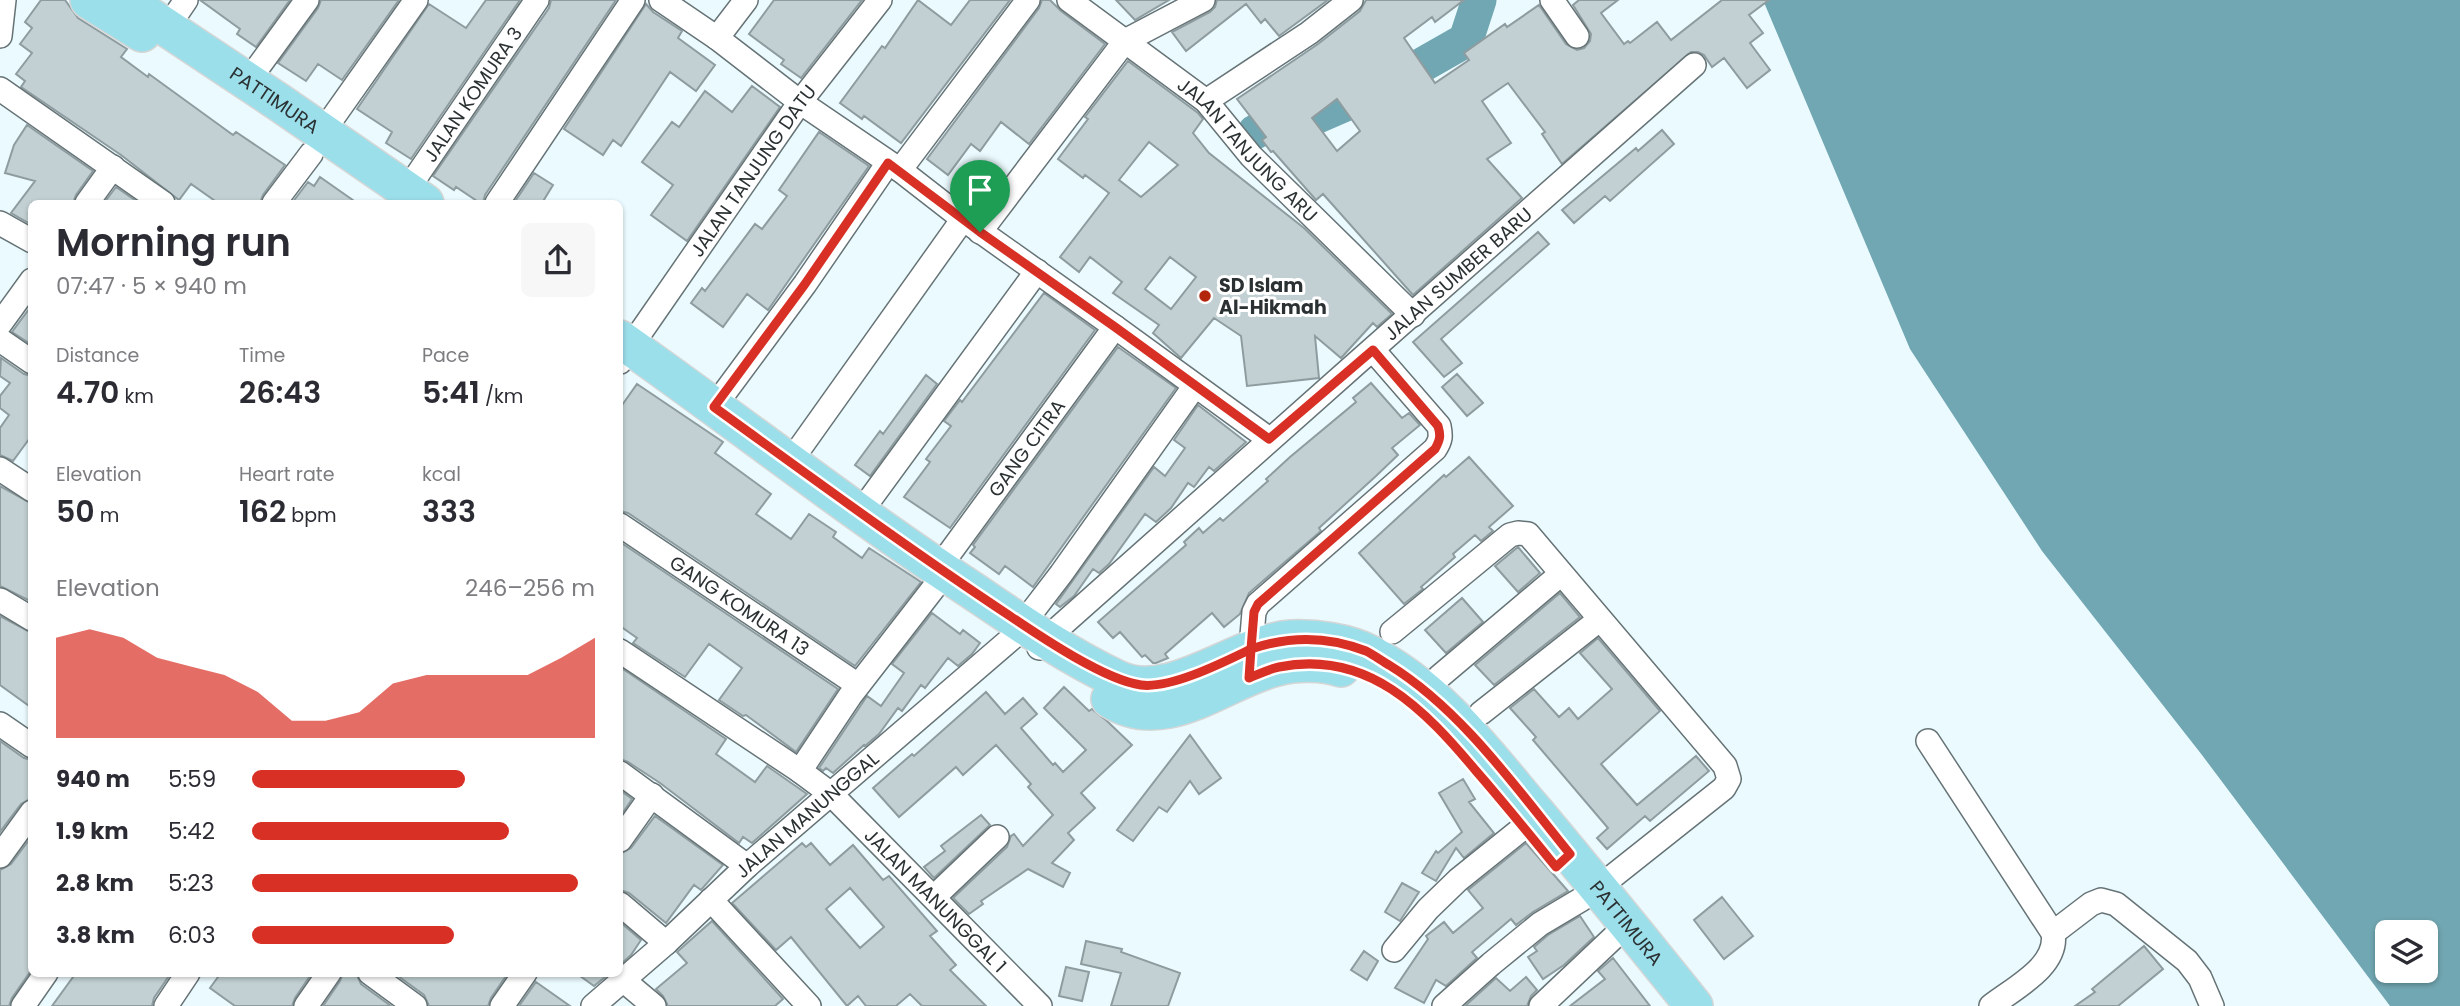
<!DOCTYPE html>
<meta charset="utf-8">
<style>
body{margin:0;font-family:Poppins,sans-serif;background:#f7f7f7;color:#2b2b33;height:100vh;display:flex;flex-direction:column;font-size:26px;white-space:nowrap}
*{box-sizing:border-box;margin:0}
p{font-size:23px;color:#7c7c81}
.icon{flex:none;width:38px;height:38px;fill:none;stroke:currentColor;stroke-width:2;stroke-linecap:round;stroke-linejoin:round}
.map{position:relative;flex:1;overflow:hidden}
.side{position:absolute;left:28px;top:200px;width:595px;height:777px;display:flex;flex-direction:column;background:#fff;border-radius:10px;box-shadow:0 2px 5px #0004}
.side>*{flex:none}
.controls{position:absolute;left:2375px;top:920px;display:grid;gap:14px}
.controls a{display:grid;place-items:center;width:63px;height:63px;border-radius:10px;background:#fff;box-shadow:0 2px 5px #0004;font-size:35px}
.pin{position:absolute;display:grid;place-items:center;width:60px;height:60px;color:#fff;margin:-72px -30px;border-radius:50% 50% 50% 0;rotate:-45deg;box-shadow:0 0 7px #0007}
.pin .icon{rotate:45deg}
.round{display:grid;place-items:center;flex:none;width:74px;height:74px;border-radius:10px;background:#f7f7f7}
.head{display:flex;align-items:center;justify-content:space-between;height:119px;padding:0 28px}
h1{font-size:38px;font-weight:600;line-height:52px}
.stats{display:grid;grid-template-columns:repeat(3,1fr);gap:10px;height:119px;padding:7px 28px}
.stats div{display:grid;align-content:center}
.stats b{font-size:30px;font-weight:600}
.stats small{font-size:19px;font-weight:400}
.stats p{font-size:19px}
.chart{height:196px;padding:14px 28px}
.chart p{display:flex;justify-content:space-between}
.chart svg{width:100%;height:126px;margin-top:7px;fill:#d93025;opacity:.7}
ul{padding:0 28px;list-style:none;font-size:23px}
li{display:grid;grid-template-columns:112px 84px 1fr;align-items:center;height:52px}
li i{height:18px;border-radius:9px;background:#d93025}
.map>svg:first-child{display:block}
</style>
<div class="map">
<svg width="2460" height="1006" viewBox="0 0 2460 1006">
<rect width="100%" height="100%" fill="#ebfafe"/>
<path fill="#71a7b2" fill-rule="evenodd" d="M1763,0h697v1006h-70l-188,-251 -160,-204 -132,-202zM2387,933h39v38h-39z"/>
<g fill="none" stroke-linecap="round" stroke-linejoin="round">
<path stroke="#71a7b2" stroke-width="35" d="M1255,132l29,-15 20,5 76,-33 86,-49 13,-40"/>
</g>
<path fill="#c2d0d3" stroke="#8e9c9f" stroke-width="2" fill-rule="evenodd" d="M41,0h24l13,18 49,31 -6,8 27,20 1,-3 84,61 3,-3 49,33 -22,30 -3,8h-42l-27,-19 -12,16 -58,-45 -100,-68 4,-6 -9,-7 16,-21 -12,-9 12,-16 -7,-6z
M200,0h90l-34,47 -19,-13 3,-5z
M321,0h78l-57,80 -24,-16 -12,17 -28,-18 40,-55z
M486,0h34l-109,159 -25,-16 6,-11 -35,-23 72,-105 37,24z
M551,0h65l-131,195 -2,8h-3l-24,-16 -2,3 -21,-14 116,-168z
M774,0h88l-61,78 -20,-14 3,-4 -35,-26z
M918,0l33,25 19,-25h40l-109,143 -37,-27 -2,3 -22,-16 42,-57 3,2z
M1042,0h8l11,11 44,33 -76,100 -28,-22 -21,29 -9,-7 -23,31 -21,-16 112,-151z
M1116,0h53l-34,20z
M1217,0h111l-49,36 -14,-17 -4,4 -15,-19 -60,47 -14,-19 38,-20 5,-5z
M1366,0h98l-29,22 -3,-5 -28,21 31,45 34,-23 -5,-7 41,-29 2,3 32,-22 27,39 11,6 7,-2 6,-7 1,-7 -18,-29 6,-5h39l-17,13 23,31 4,-3 2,2 27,-21 14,18 51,-40h47l-20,15 14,18 -13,10 20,27 -23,18 -23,-30 -12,9 -8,-12 -6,-3h-7l-129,112 -20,-30 3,-2 -37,-49 -26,18 29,42 -24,16 35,39 -109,97 -90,-101 -7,6 -43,-49 -2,1 -9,-12 4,-3 -29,-38 81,-55 42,-33zM1337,99l23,32 -23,20 -25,-33z
M646,4l7,8 29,19 -4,7 37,27 -19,26 -26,-19 -49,74 -8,-6 -10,15 -39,-26z
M1128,61l70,52 5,6 -10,14 16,20 95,75 88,86 -15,13 -4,-4 -32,35 -26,-22 4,42 -72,8 -6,-50 -27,-18 -33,40 -28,-25 6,-8 -46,-32 9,-11 -32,-25 -11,15 -19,-15 49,-64 -24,-18 -2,3 -25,-19 30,-40 -3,-2zM1149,142l29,23 -37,32 -22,-17zM1170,257l26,20 -25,32 -26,-20z
M752,86l28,21 -93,134 -36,-26 22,-30 -31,-23 30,-40 7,5 26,-36 27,21z
M27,125l66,46 -17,24 -3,8h-41v22l-21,-12 24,-32 -30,-8 9,-28z
M1662,130l12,14 -64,57 -5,-5 -31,27 -12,-13 74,-62 2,3z
M819,132l50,34 -101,144 -21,-16 -24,33 -32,-24 11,-15 3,3 50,-67 7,5 25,-33 -8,-6z
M534,173l19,12 -11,18h-28z
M320,177l37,26h-65l16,-21 6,4z
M116,187l23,16h-35z
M1538,232l11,12 -108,95 21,24 -18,14 -31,-35z
M1044,293l51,37 -145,198 -46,-31 26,-35 -4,-3 25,-33 -7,-5 16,-21 2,2z
M32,305v40l-20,-13z
M1118,347l58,41 -143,199 -28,-21 -6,8 -29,-21 5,-6 -2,-2z
M1,358l23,16 8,2v59l-19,26 -13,-6v-27l9,-13 -9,-7v-12l10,-13 -10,-7z
M1457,374l26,29 -16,13 -25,-29z
M926,375l11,9 -67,92 -15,-11 25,-34 3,3z
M1371,383l31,35 7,-5 11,12 -28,23 6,7 -22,21 -57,52 2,3 -72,62 -9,21 -16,13 -12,-14 -47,41 3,4 -12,5h-3l-8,-8 -3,2 -22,-25 -7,6 -15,-16 88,-77 -2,-3 15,-14 4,5 17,-15 3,3 45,-40 -2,-2 24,-22 66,-55 -3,-4z
M637,384l86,58 -8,11 56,41 -15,20 35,25 18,-25 27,18 -3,5 29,21 7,-10 52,34 -66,84 -227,-153 -8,-2v-103z
M1198,405l48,37 -32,29 -5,-4 -15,20 -6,-4 -17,25 -15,14 -11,-8 -36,50 -10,9 -6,-4 -19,27 -14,11 -4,-3 98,-137 11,9 20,-28 -11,-8z
M1469,457l44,49 -24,21 4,4 -12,10 -6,-6 -22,19 2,3 -34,30 2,2 -19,15 -45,-51 73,-67 12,-11 2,2z
M0,486l32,18v98l-32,-16z
M620,542l218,147 -42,63 -50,-37 -3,1 -24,-16 23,-32 -33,-24 -24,33 -52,-34 4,-5 -17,-12z
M1518,547l22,26 -22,19 -23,-26z
M1560,593l20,24 -86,68 -19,-20z
M1462,598l21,24 -37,31 -21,-23z
M932,613l28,21 3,-4 17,13 -8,11 -14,12 -10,-8 -23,30 -4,-3 -19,26 -4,-3 -19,26 -14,12 -1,-1 -31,28 -7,-5 -3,3 -4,-3 48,-72 14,10 23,-33 -12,-9z
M0,616l32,17v75l-32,-23z
M1598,638l62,73 -59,53 36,41 59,-49 13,15 -59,50 -5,-5 -38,33 -10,-11 11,-10 -75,-88 3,-3 -26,-29 24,-19 25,28 10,-9 9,11 34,-30 -32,-36z
M620,667l106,72 -10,15 39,28 12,-16 40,28 -55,49 -9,-6 -4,6 -79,-60 -32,-21 -8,-3z
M1064,687l25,24 3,-2 15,12 25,24 -51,48 14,15 -27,25 6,7 -22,23 18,10 -7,14 -35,-18 -47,32 2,3 -14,10 -16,-16 54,-51 4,-11 3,-2 9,12 30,-31 -25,-28 3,-3 -35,-39 -33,30 -7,-8 -57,50 -26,-29 39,-34 2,2 72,-64 19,22 18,-16 14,16 -16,14 32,37 2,-2 8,9 23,-22 -42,-42z
M1190,735l31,43 -22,16 -9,-13 -23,31 -8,-5 -26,34 -16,-11z
M0,741l24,17 8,2v38l-11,6 -21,28z
M1463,779l12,20 -6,3 25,31 -30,25 -8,-10 -20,33 -14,-8 14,-22 2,2 24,-21 -23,-39z
M620,790l12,9 -12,18z
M981,815l9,10 -56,53 -10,-11 21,-16 -4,-5z
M655,816l68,49 -22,25 -7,-5 -28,38 -37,-30 -9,-3v-36l11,-6z
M32,836v133l-20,29 -3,8h-9v-136l11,-6z
M802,843l4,4 5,-4 19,22 23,-20 30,35 6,-4 48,55 -7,5 26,29 -6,5 36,36h-64l-12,-12 -14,12h-30l-8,-10 -11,10 -56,-69 -15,13 -44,-47zM850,888l34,39 -24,21 -34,-39z
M1526,843l42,48 -35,21 -17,13 -5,-6 -39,33 5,6 -31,28 -10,-6 -12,23 -29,-15 33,-49 -2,-3 18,-14 9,11 30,-25 -15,-18z
M1402,883l17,9 -19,29 -15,-9z
M1722,897l31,39 -29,23 -30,-39z
M1580,916l14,21 -30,28 -21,14 -15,-22 9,-6 -3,-4 14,-12z
M712,921l71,78 -8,7h-107l-5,-10 -7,-7 31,-26 -10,-11z
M620,922l21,18 -10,15 -11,10z
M1086,941l36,8 -1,3 59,21 -12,33h-57l10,-33 -40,-9z
M2144,946l19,23 -45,37h-43l20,-14 -3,-3z
M1364,951l14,10 -11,19 -16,-10z
M1613,958l37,48h-80l35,-27 -7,-8z
M1066,967l23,5 -7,29 -23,-5z
M76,973h95l-17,25 -2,8h-100z
M221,973h91l-17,25 -3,8h-57l-25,-18z
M343,973h13l5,11 30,22h-68l17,-25z
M394,973h114l-17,25 -3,8h-59l-5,-11z
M576,973h34l-16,13z
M1526,977l11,13 -6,6 -4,10h-62l31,-28 14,13z
M536,982l34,24h-51z"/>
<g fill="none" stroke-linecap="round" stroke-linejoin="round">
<defs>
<g id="street">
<path d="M661,0l56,38 83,64 100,68 63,49 152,108 154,112"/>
<path id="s1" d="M1069,0l137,101 45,55 162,159"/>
<path d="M1552,0l25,36"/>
<path d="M167,28l19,-28"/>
<path d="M0,36l4,-36"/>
<path d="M717,38l29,-38"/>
<path d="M248,81l59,-81"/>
<path d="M0,89l163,114"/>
<path d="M1206,101l103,-68 42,-33"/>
<path d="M322,133l94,-133"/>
<path d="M900,170l128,-170"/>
<path id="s2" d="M407,190l130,-190"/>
<path d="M87,203l26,-36"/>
<path d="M274,203l37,-49"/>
<path d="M497,203l136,-203"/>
<path d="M0,223l32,18"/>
<path d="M980,232l145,-191 78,-41"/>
<path d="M0,324l32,-44"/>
<path d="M0,340l32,22"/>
<path id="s3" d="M620,362l180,-260 80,-102"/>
<path d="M714,407l91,-123 83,-121"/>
<path d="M790,462l173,-243"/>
<path d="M0,469l32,21"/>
<path d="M860,513l177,-242"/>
<path id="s4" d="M620,525l238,160"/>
<path id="s5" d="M938,569l177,-242"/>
<path d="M0,600l32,19"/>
<path d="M1392,632l118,-97 8,-2 10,1 197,232 4,13 -5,9 -126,100"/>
<path id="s6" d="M1039,648l7,-9c215,-193 432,-382 648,-574"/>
<path id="s7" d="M620,651l180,120 31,23 209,212"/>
<path d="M1250,659l4,-47 4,-8 177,-155c6,-9 6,-13 4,-23l-66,-76"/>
<path d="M1439,677l122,-103"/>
<path d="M1481,713l118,-93"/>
<path d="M0,724l32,22"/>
<path d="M1928,741l125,192c6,33 -39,55 -62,73"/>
<path d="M800,771l50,-75 86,-111"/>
<path d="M620,773l127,93"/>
<path d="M620,840l32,-45"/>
<path d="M0,856l32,-44"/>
<path d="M934,897l63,-60"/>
<path d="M711,900l98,106"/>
<path d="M620,904l46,39"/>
<path d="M2053,933l38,-29 10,-4 15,4 71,57 13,17 12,28"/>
<path d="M1394,950l34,-41 30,-29 66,-53"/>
<path d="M370,973l45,33"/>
<path d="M623,980l31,26"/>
<path d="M23,1006l23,-33"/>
<path d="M166,1006l22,-33"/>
<path d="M306,1006l23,-33"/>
<path d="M502,1006l23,-33"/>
<path id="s8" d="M593,1006l73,-63 81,-77 265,-228 49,-64 133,-187"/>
<path d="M1444,1006l47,-42 49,-40 42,-25"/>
<path d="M1541,1006l73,-69"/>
</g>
<g id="primary">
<path d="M89,0l53,33"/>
<path id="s9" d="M125,0l155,103 145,100"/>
<path id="s10" d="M620,339c118,83 232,173 353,252 46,31 93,64 144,88 53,26 121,-37 174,-40 25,-1 57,3 79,15 68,35 113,96 161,153 55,65 109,132 163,199"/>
<path d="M1110,699c57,36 113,-19 167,-32 20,-5 45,-5 64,1"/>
</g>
</defs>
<use href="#street" stroke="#667376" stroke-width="26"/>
<use href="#primary" stroke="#d5d6d6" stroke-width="40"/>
<use href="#street" stroke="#fff" stroke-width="23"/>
<use href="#primary" stroke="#9bdfeb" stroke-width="37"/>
</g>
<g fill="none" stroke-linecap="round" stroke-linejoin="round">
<defs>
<path id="route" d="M980,232l-92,-69 -83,121 -91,123c98,71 195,142 296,209 31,21 95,64 131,69 30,4 83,-23 110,-36l-2,29c10,-4 20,-9 30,-11 89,-18 146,43 198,105 27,31 53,63 79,95l14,-13c-53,-65 -109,-145 -181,-189 -7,-4 -15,-10 -23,-14 -38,-15 -77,-15 -115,-2l3,-37 4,-8 177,-155c5,-9 6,-13 3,-23l-65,-76 -104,89 -154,-112 -135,-95"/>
</defs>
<use href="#route" stroke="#fff" stroke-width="14"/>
<use href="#route" stroke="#d93025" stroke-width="9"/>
</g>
<circle fill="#b3260d" stroke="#fff" stroke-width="2.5" cx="1205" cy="296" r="7"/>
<g text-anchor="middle" stroke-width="6" stroke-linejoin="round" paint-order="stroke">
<g font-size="19" fill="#2b3132" stroke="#fff">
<text dy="7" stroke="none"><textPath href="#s2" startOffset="116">JALAN KOMURA 3</textPath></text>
<text dy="7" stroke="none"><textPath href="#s9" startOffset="180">PATTIMURA</textPath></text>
<text dy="7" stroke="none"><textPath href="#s1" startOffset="234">JALAN TANJUNG ARU</textPath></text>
<text dy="7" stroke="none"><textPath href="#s3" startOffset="233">JALAN TANJUNG DATU</textPath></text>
<text dy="7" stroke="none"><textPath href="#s6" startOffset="562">JALAN SUMBER BARU</textPath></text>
<text dy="7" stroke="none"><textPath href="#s5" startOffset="150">GANG CITRA</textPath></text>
<text dy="7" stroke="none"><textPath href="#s4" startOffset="144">GANG KOMURA 13</textPath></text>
<text dy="7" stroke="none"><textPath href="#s8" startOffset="287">JALAN MANUNGGAL</textPath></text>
<text dy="7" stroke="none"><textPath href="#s7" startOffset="404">JALAN MANUNGGAL 1</textPath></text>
<text dy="7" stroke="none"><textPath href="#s10" startOffset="1241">PATTIMURA</textPath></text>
</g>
<g font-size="19" font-weight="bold" fill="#2b3132" stroke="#fff" text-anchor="start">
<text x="1219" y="292">SD Islam<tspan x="1219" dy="22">Al-Hikmah</tspan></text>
</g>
</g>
</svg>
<div class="controls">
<a><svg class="icon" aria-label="layers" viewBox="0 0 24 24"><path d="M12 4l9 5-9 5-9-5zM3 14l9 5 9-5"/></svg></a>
</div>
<div class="pin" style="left:980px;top:232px;background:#1e9e55"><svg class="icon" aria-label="arrive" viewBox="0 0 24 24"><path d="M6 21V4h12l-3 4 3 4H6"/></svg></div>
<section class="side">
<div class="head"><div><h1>Morning run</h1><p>07:47 · 5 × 940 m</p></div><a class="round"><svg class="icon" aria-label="share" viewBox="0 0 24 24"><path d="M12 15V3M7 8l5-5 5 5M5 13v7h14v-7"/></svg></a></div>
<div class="stats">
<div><p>Distance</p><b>4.70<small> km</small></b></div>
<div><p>Time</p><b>26:43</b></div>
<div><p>Pace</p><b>5:41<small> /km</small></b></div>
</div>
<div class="stats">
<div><p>Elevation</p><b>50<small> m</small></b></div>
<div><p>Heart rate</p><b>162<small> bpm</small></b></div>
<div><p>kcal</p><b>333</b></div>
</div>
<div class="chart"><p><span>Elevation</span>246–256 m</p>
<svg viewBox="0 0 160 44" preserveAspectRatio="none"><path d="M0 44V9L10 6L20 9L30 16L40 19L50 22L60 28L70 38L80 38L90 35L100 25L110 22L120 22L130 22L140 22L150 16L160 9V44z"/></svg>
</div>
<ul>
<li><b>940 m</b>5:59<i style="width:62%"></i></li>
<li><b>1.9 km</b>5:42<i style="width:75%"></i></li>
<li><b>2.8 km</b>5:23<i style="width:95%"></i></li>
<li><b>3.8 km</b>6:03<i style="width:59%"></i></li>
</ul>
</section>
</div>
